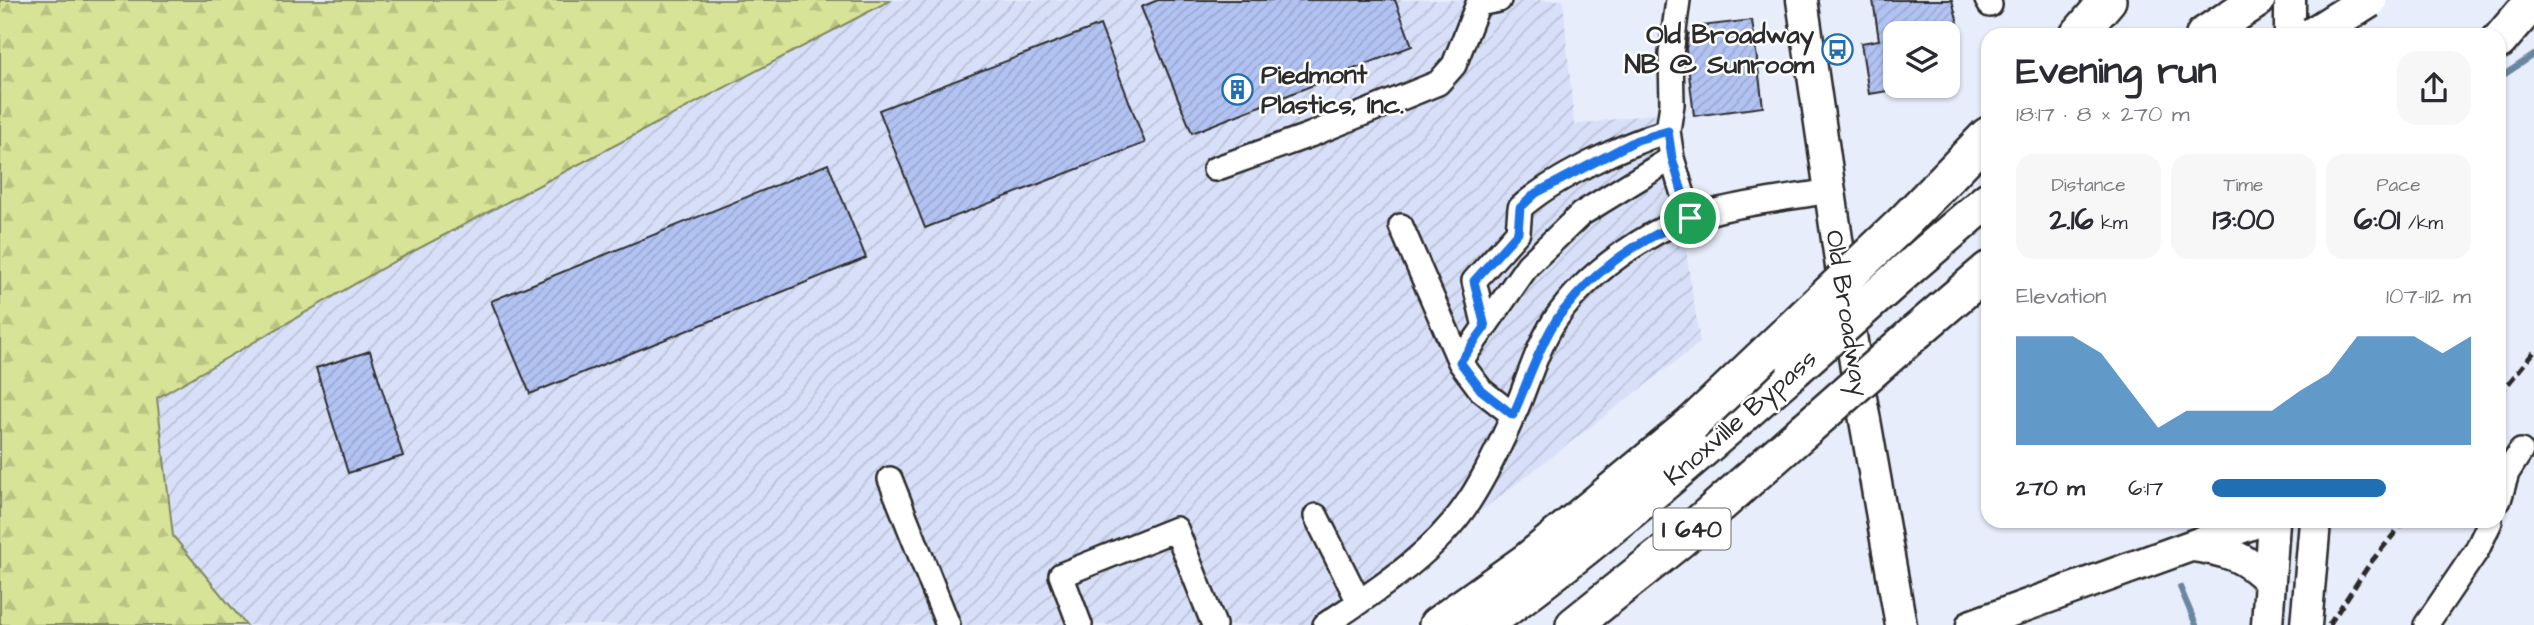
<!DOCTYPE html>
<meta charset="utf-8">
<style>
body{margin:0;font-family:"Architects Daughter",sans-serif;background:#f7f7f7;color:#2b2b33;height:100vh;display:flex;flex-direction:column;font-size:26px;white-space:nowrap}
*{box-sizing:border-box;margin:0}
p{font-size:23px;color:#7c7c81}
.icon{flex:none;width:38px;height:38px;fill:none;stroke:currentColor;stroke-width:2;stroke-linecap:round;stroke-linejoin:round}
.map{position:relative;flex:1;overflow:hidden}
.details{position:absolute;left:1981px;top:28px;width:525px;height:500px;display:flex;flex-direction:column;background:#fff;border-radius:21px;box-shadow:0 2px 5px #0004}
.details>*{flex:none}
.fabs{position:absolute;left:1883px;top:21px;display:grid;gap:14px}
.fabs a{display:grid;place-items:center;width:77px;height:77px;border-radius:14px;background:#fff;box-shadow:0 2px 5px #0004;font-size:35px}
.pin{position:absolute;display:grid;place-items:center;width:60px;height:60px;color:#fff;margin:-30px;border:4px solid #fff;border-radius:50%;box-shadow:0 2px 7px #0007}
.round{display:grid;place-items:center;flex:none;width:74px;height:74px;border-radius:21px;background:#f7f7f7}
.head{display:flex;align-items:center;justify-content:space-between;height:119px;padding:0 35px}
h1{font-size:38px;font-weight:700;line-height:52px}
.metrics{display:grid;grid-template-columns:repeat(3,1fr);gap:10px;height:119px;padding:7px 35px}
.metrics div{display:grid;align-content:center;border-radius:18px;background:#f7f7f7;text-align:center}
.metrics b{font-size:30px;font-weight:700}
.metrics small{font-size:19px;font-weight:400}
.metrics p{font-size:19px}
.chart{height:196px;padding:14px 35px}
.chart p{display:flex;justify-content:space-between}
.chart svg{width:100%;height:126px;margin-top:7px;fill:#1f6fb2;opacity:.7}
ul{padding:0 35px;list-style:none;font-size:23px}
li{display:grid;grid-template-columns:112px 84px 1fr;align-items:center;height:52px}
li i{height:18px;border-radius:9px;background:#1f6fb2}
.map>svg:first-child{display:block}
</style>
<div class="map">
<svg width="2534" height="625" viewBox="0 0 2534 625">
<defs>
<pattern id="industrial-furrows" width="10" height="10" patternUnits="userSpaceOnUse" patternTransform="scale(1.75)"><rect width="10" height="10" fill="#d8e0f9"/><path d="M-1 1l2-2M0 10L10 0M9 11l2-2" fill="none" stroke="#bac0d6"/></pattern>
<pattern id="forest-firs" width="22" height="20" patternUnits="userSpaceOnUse" patternTransform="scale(1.75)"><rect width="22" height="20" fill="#d7e497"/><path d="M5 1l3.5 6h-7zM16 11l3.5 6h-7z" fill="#b9c482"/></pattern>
<pattern id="building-hatch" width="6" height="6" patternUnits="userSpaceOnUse" patternTransform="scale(1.75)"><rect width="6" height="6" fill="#b2c3f3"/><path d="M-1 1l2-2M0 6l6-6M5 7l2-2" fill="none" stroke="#99a8d0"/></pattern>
</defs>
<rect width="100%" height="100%" fill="#e8edfb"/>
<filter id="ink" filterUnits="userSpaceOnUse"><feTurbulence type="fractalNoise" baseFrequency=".0143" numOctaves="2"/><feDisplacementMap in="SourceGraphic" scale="14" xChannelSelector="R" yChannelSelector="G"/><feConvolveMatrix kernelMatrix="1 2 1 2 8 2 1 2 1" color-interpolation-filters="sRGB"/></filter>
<g filter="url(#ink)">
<path fill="url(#industrial-furrows)" d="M891,0h672l11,125 91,-13 35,231 -368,282h-1086l-73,-89 -16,-138 238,-137z"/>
<path fill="url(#forest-firs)" stroke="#818861" stroke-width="2" d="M0,0h891l-496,261 -238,137 16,138 73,89h-246z"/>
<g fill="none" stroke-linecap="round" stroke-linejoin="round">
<path stroke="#6987a1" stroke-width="6" d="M2499,78l35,-23
M2180,587l16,38"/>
</g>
<path fill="url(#building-hatch)" stroke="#2b2b2b" stroke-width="2" d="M1158,0h237l17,46 -220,87 -51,-126z
M1873,0h79l6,23 -35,4 1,6h-29v57l-26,4 -8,-51 18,-3z
M1752,20l11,87 -69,9 -8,-67 2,-15 5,-1 -1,-6z
M1100,25l45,118 -220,85 -46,-118z
M828,164l38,94 -336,136 -39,-93z
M370,351l33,105 -55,17 -32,-105z"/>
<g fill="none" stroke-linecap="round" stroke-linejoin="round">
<defs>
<path id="minor" d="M1678,0l-7,54 1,50 -4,27 4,27 18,60
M1987,0l3,5
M1215,169l95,-34 128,-52 16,-18 24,-61 21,-4
M1401,226l59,136
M1485,327l-11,-46 44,-49 2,-24c33,-30 105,-64 148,-77
M1513,415l-32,-25 -21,-28 68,-97 53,-51 91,-56
M890,479l58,146
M2499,500l8,-27 14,-22
M1316,516l43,86
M1080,625l-19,-50 115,-46 38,96
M1325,625c52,-35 108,-70 144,-124 19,-29 34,-62 48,-94 12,-29 21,-61 38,-87 24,-36 63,-66 100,-87 50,-27 119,-32 174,-42
M2426,625l51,-75 13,-28"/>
<path id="major" d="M1802,0l54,369 45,256
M2290,0v35
M2193,546c34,5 52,10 76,35
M1972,625l285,-103
M2267,625l7,-103
M2306,625l9,-103"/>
<path id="highway" d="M2078,35l30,-35
M2204,35l53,-35
M2499,41l35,-41
M1905,221l83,-86
M1911,266l77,-66
M1917,331l71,-61
M1437,625l90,-64 165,-137
M1484,625c109,-79 210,-167 311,-256
M1574,625l106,-85 126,-111"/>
</defs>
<use href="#minor" stroke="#2b2b2b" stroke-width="28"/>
<use href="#major" stroke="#2b2b2b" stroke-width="35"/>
<use href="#highway" stroke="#2b2b2b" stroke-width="40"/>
<use href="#minor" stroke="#fff" stroke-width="23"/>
<use href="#major" stroke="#fff" stroke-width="30"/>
<use href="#highway" stroke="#fff" stroke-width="35"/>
<path stroke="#2b2b2b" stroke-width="5" stroke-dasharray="10 5" stroke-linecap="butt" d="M2499,395l35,-43
M2329,625l42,-63 33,-40"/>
<defs>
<path id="highway-bridge" d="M2313,35l56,-35
M1795,369l116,-103
M1692,424l213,-203
M1806,429l111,-98"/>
</defs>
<use href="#highway-bridge" stroke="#2b2b2b" stroke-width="40" stroke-linecap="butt"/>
<use href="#highway-bridge" stroke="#fff" stroke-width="35"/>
</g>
</g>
<g fill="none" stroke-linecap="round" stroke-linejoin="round" filter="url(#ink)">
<defs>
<path id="route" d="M1668,131l4,27 18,60c-44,19 -83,43 -115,79 -6,8 -15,16 -20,25 -18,29 -28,62 -42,93l-32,-25 -21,-28 25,-35 -11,-46 44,-49 2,-24 16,-15 101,-53z"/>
</defs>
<use href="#route" stroke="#fff" stroke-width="14"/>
<use href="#route" stroke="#1a73e8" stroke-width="9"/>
</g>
<defs>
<symbol id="bus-ring" viewBox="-11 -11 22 22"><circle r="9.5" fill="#fff" stroke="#1f6fb2" stroke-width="1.5"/><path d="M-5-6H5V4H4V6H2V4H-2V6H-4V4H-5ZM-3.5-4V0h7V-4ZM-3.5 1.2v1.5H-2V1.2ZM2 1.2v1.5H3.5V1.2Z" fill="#1f6fb2"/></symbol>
<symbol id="building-ring" viewBox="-11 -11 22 22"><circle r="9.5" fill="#fff" stroke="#1f6fb2" stroke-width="1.5"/><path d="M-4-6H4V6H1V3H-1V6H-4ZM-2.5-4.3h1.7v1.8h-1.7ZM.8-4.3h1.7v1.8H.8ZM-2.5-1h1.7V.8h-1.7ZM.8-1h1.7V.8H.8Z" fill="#1f6fb2"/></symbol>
</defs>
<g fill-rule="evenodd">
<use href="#bus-ring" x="1820" y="32" width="35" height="35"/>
<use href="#building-ring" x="1220" y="72" width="35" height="35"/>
</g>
<g text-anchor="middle" stroke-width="5" stroke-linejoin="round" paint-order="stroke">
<rect fill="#fff" stroke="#6b6b6b" stroke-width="2" x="1653.5" y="508.5" width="77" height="41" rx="5"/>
<g font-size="24" font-weight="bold" fill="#2b2b2b">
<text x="1692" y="537">I 640</text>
</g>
<g font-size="26" font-weight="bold" fill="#2b2b2b" stroke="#fff" text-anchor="end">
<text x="1814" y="43">Old Broadway<tspan x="1814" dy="30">NB @ Sunroom</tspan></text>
<text x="1261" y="83" text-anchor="start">Piedmont<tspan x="1261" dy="30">Plastics, Inc.</tspan></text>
</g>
<g font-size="26" fill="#2b2b2b" stroke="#fff">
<text transform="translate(1848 313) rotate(81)" y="9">Old Broadway</text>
<text transform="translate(1740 417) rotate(-41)" y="9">Knoxville Bypass</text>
</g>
</g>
</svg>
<div class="fabs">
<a><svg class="icon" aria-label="layers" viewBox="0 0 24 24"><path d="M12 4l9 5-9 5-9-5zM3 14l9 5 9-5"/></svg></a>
</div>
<div class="pin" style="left:1690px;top:218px;background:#1e9e55"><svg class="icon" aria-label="arrive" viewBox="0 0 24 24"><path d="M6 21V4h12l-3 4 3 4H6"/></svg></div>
<section class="details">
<div class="head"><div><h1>Evening run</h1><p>18:17 · 8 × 270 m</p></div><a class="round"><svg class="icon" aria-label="share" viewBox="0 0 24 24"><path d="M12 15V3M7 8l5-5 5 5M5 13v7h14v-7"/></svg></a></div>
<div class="metrics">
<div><p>Distance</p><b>2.16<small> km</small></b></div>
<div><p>Time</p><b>13:00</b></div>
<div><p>Pace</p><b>6:01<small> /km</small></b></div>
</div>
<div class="chart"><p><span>Elevation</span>107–112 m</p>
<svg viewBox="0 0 160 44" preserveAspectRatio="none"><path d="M0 44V6L10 6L20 6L30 12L40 25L50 38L60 32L70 32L80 32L90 32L100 25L110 19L120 6L130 6L140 6L150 12L160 6V44z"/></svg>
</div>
<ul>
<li><b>270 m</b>6:17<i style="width:67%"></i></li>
</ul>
</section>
</div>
